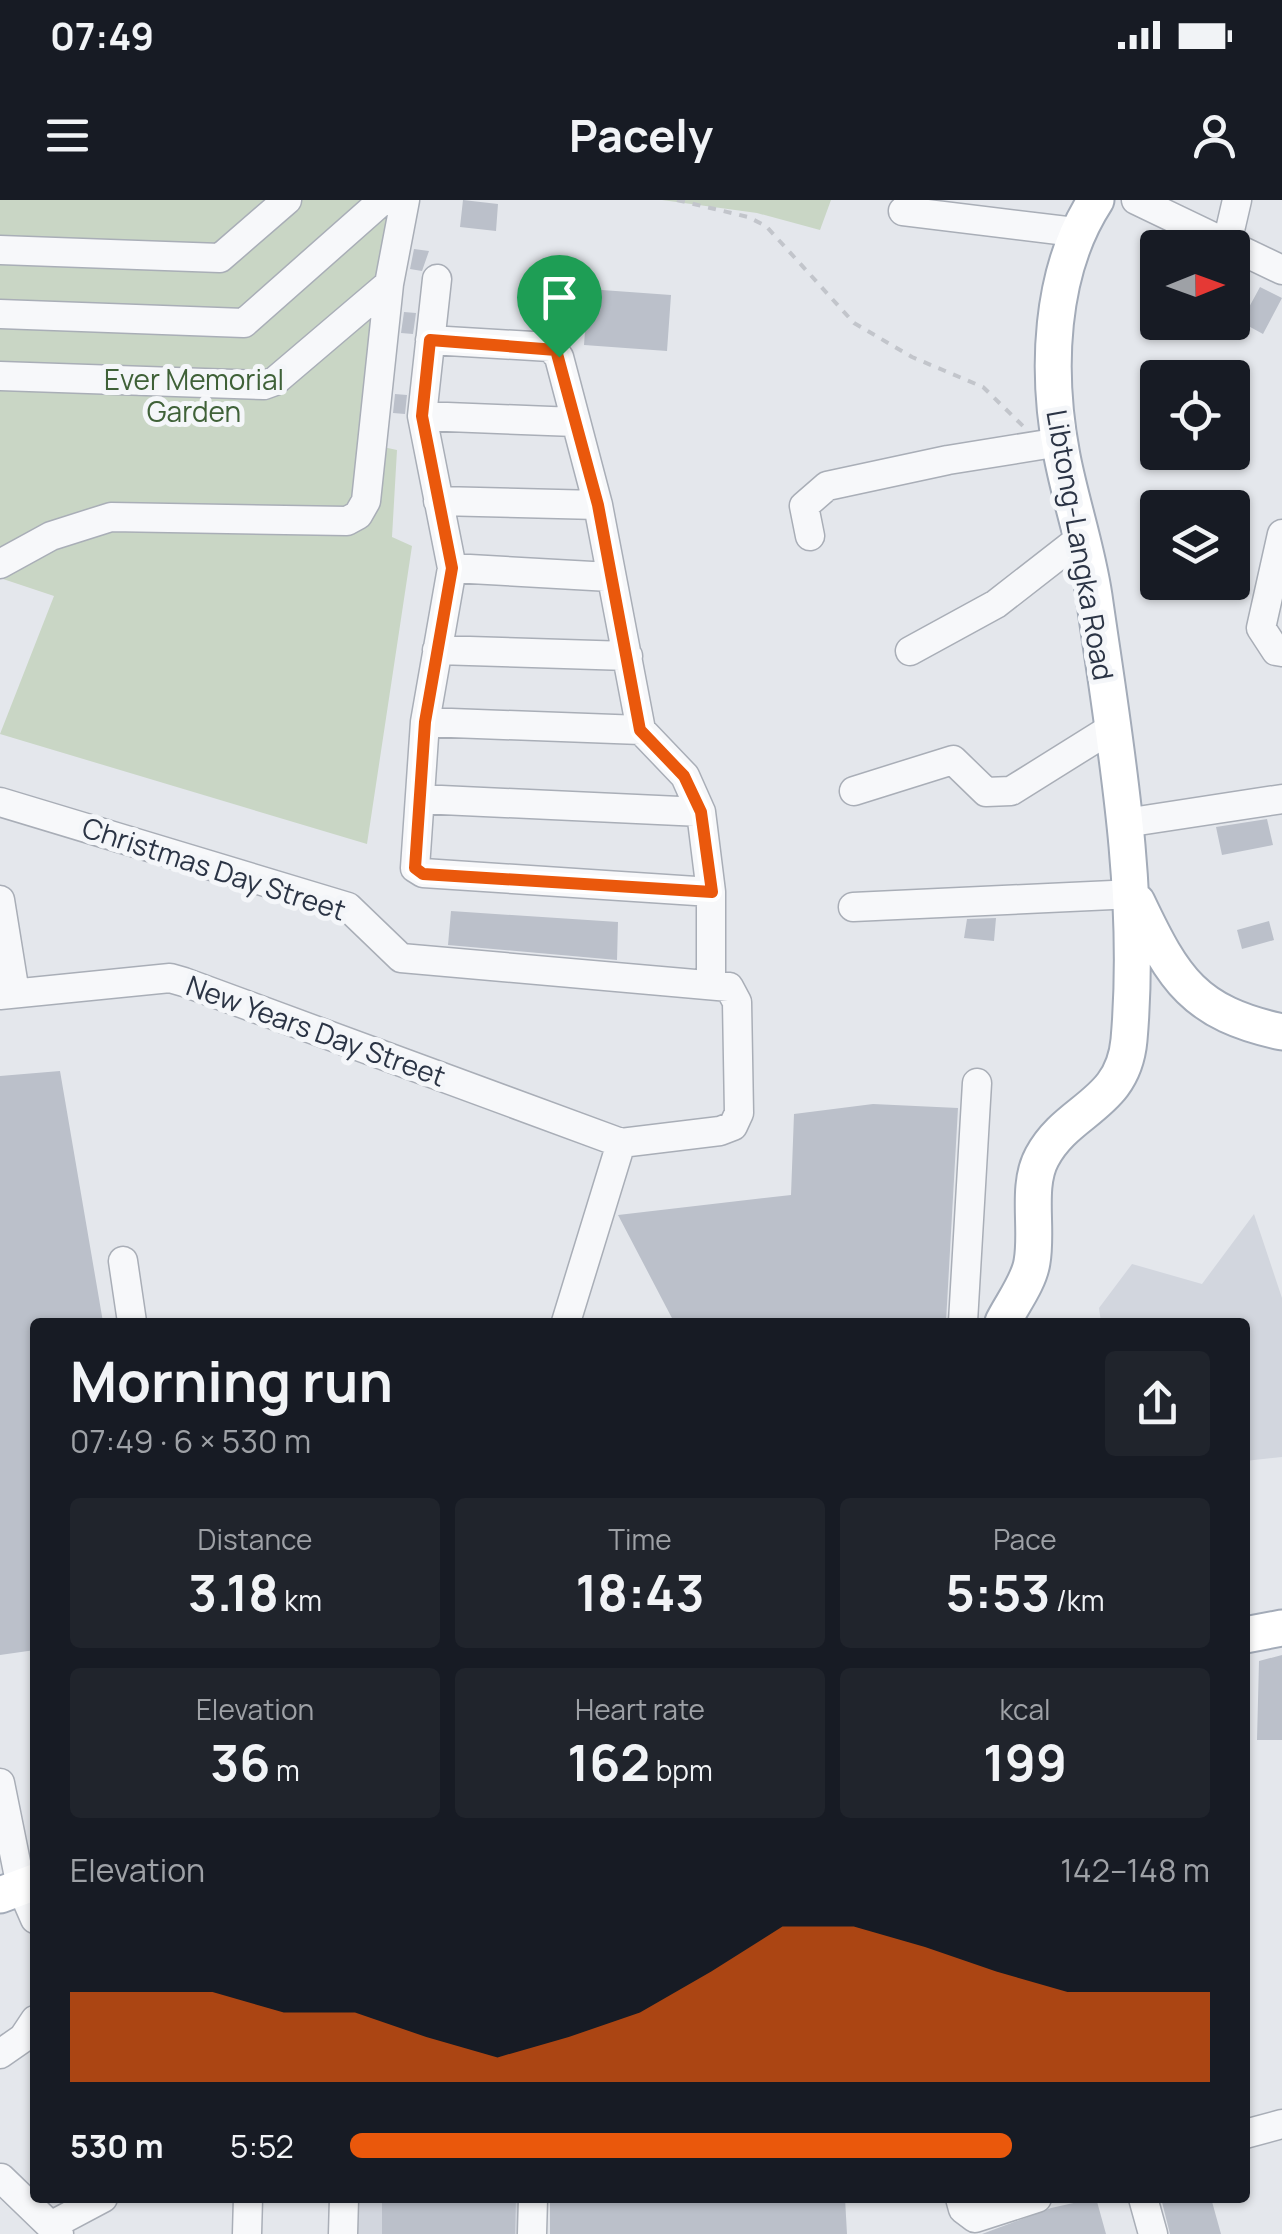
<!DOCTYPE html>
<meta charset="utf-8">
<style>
body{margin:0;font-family:Manrope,sans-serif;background:#20242c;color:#f1f3f6;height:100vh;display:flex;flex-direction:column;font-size:38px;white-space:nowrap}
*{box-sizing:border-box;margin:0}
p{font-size:32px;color:#9ea1a6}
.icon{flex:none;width:55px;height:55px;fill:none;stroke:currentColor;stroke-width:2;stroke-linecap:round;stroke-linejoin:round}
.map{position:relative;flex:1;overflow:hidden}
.panel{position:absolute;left:30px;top:1118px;width:1220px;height:885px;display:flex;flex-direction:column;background:#171b24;border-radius:10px;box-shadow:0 2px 8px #0004}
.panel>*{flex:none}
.needle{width:65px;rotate:89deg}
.controls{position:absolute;left:1140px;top:30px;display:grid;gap:20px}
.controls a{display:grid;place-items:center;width:110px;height:110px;border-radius:10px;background:#171b24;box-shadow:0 2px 8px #0004;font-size:50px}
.pin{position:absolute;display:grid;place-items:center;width:85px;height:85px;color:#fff;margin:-102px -42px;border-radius:50% 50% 50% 0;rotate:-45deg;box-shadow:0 0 10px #0007}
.pin .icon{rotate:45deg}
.round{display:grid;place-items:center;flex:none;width:105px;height:105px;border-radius:10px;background:#20242c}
.headline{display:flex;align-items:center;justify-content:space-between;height:170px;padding:0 40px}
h1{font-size:55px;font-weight:700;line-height:75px}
.metrics{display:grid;grid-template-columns:repeat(3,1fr);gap:15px;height:170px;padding:10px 40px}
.metrics div{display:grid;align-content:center;border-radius:10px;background:#20242c;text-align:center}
.metrics b{font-size:50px;font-weight:700}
.metrics small{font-size:28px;font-weight:400}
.metrics p{font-size:28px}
.chart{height:280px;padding:20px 40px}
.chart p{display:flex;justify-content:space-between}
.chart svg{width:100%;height:180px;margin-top:10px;fill:#ea580c;opacity:.7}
ul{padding:0 40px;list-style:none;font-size:32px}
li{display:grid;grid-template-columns:160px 120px 1fr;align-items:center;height:75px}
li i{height:25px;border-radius:12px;background:#ea580c}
.status{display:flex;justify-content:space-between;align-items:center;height:70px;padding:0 50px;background:#171b24;direction:ltr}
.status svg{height:28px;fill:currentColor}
header{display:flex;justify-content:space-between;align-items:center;height:130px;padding:0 40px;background:#171b24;font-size:45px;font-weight:700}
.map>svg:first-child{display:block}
</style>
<div class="status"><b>07:49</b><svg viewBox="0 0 49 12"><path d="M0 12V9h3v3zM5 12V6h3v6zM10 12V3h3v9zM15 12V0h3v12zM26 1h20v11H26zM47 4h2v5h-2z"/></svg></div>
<header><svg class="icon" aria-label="menu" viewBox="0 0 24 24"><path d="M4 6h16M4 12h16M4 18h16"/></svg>Pacely<svg class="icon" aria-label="person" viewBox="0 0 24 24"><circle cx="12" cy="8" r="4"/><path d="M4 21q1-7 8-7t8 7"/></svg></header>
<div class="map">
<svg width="1282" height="2034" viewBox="0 0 1282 2034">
<rect width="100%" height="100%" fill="#e4e7ec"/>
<path fill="#d2d6de" d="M1254,1014l28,84v159l-37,4v-139h-144l-2,-14 33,-44 70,20z
M358,1998h167l-1,36h-166z"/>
<path fill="#c9d6c5" d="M0,0h418l-12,53 -23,194 14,3 -5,87 20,9 -45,298 -367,-110 54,-138 -54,-18z
M662,0h169l-11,30 -63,-17z"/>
<path fill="#bbc0ca" d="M463,0l35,4 -2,27 -36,-4z
M414,49l15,2 -7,20 -12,-2z
M1260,87l22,11 -19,36 -22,-12z
M588,89l83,6 -4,56 -83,-6z
M404,112l12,1 -3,21 -12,-1z
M395,194l12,1 -2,19 -12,-1z
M1267,619l6,26 -51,10 -6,-28z
M451,711l167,11 -1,38 -169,-15z
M996,718l-2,23 -30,-3 3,-19z
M1269,721l5,19 -32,9 -5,-19z
M60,871l43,251h-68v328l-35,5v-579z
M873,904l85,4 -12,214h-272l-56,-107 173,-20 3,-81z
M1282,1455v85h-25l2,-79z
M382,1998h134l-1,36h-133z
M550,1998h295l2,36h-297z
M1096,1998l10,36h-124l69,-26z
M1161,1998h50l10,36h-51z"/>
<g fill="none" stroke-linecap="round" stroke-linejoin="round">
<defs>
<path id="minor" d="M1136,0l146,70
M903,11l172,21
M1227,43l10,-43
M0,50l220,8 67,-58
M437,79l-15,137 30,152 -27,154 -10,146 8,5 288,19
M0,114l244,9 139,-123
M430,140l120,7 9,10 39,148 43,225 44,46 16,36 10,80v92
M0,176l264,9 11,-4 114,-97
M422,216l153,6
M438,301l160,4
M1282,334l-21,94 15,23 6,1
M810,336l-6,-30 23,-20 121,-26 112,-18
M0,364l51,-28 60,-19 236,4 11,-6 8,-14 23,-217 16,-84
M452,368l158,9
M437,450l191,6
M910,451l86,-47 86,-67
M425,522l216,8
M854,591l99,-31 33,32 25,-1 101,-63
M420,599l281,13
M0,602l348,105 53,51 328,29 8,15 2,111 -6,13 -13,5 -99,12 -437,-161 -14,-4 -170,17
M1125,623l157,-24
M0,700l15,93
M853,707l281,-13
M123,1061l9,61
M566,1122l55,-179
M963,1122l14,-239
M0,1583l21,104 14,32
M0,1854l23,-16 12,-18
M1245,1934l37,-10
M1,1978l58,56
M960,1998l3,11 12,9 62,-20
M1143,1998l10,36
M54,2024l49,-26
M247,2034l1,-36
M343,2034l1,-36
M532,2034l1,-36"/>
<path id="major" d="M1137,702c37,78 57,111 145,130
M1003,1122c9,-18 26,-40 29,-60 6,-33 -6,-76 10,-105 26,-49 81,-51 87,-117 13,-149 -14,-297 -35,-444 -7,-48 -23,-93 -32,-140 -16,-84 -13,-184 34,-256
M1245,1435l37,-7
M0,1695l35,-13"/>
</defs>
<use href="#minor" stroke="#a9aeb7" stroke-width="31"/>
<use href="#major" stroke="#a3abb8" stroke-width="39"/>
<path stroke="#c2c5cb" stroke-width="4" stroke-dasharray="8 8" stroke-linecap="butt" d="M677,0l71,17 18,9 88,97 58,34 71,30 40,39"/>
<use href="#minor" stroke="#f7f8fa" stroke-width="28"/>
<use href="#major" stroke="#fff" stroke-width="35"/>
</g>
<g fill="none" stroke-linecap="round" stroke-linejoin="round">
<defs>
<path id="route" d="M430,140l126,10 42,155 42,225 44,46 17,36 11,80 -289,-18 -8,-6 10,-146 27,-154 -30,-152z"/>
</defs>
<use href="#route" stroke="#fff" stroke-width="20"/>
<use href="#route" stroke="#ea580c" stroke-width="12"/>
</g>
<g text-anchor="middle" stroke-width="10" stroke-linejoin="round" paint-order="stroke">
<g font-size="28" fill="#3f6138" stroke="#f4f6f9">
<text x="194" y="190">Ever Memorial<tspan x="194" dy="32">Garden</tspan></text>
</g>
<g font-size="28" fill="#2b3445" stroke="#f4f6f9">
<text transform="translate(1080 345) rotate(80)" y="10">Libtong-Langka Road</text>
<text transform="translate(214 669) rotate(18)" y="10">Christmas Day Street</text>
<text transform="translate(316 831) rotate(20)" y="10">New Years Day Street</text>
</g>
</g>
</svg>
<div class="controls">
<a><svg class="needle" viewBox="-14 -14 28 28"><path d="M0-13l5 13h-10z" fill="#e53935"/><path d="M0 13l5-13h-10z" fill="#9ea1a6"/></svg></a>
<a><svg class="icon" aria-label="locate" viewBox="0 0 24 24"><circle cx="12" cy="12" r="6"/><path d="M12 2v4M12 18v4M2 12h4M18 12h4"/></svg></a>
<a><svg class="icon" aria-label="layers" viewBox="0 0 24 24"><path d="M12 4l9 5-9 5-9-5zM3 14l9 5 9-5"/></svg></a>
</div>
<div class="pin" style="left:559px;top:157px;background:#1e9e55"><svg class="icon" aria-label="arrive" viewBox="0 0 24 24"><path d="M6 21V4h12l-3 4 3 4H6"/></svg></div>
<section class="panel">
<div class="headline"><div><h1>Morning run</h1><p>07:49 · 6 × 530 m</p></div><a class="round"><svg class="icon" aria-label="share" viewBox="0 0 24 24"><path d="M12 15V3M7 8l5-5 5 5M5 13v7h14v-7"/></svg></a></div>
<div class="metrics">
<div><p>Distance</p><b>3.18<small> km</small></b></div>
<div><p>Time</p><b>18:43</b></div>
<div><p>Pace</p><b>5:53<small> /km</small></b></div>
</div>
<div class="metrics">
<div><p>Elevation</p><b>36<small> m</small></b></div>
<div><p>Heart rate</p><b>162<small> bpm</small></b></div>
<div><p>kcal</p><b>199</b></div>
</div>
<div class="chart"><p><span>Elevation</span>142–148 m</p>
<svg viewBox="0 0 160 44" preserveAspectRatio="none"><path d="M0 44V22L10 22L20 22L30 27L40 27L50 33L60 38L70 33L80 27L90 17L100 6L110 6L120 11L130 17L140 22L150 22L160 22V44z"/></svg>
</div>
<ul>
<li><b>530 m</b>5:52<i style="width:77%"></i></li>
</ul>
</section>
</div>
